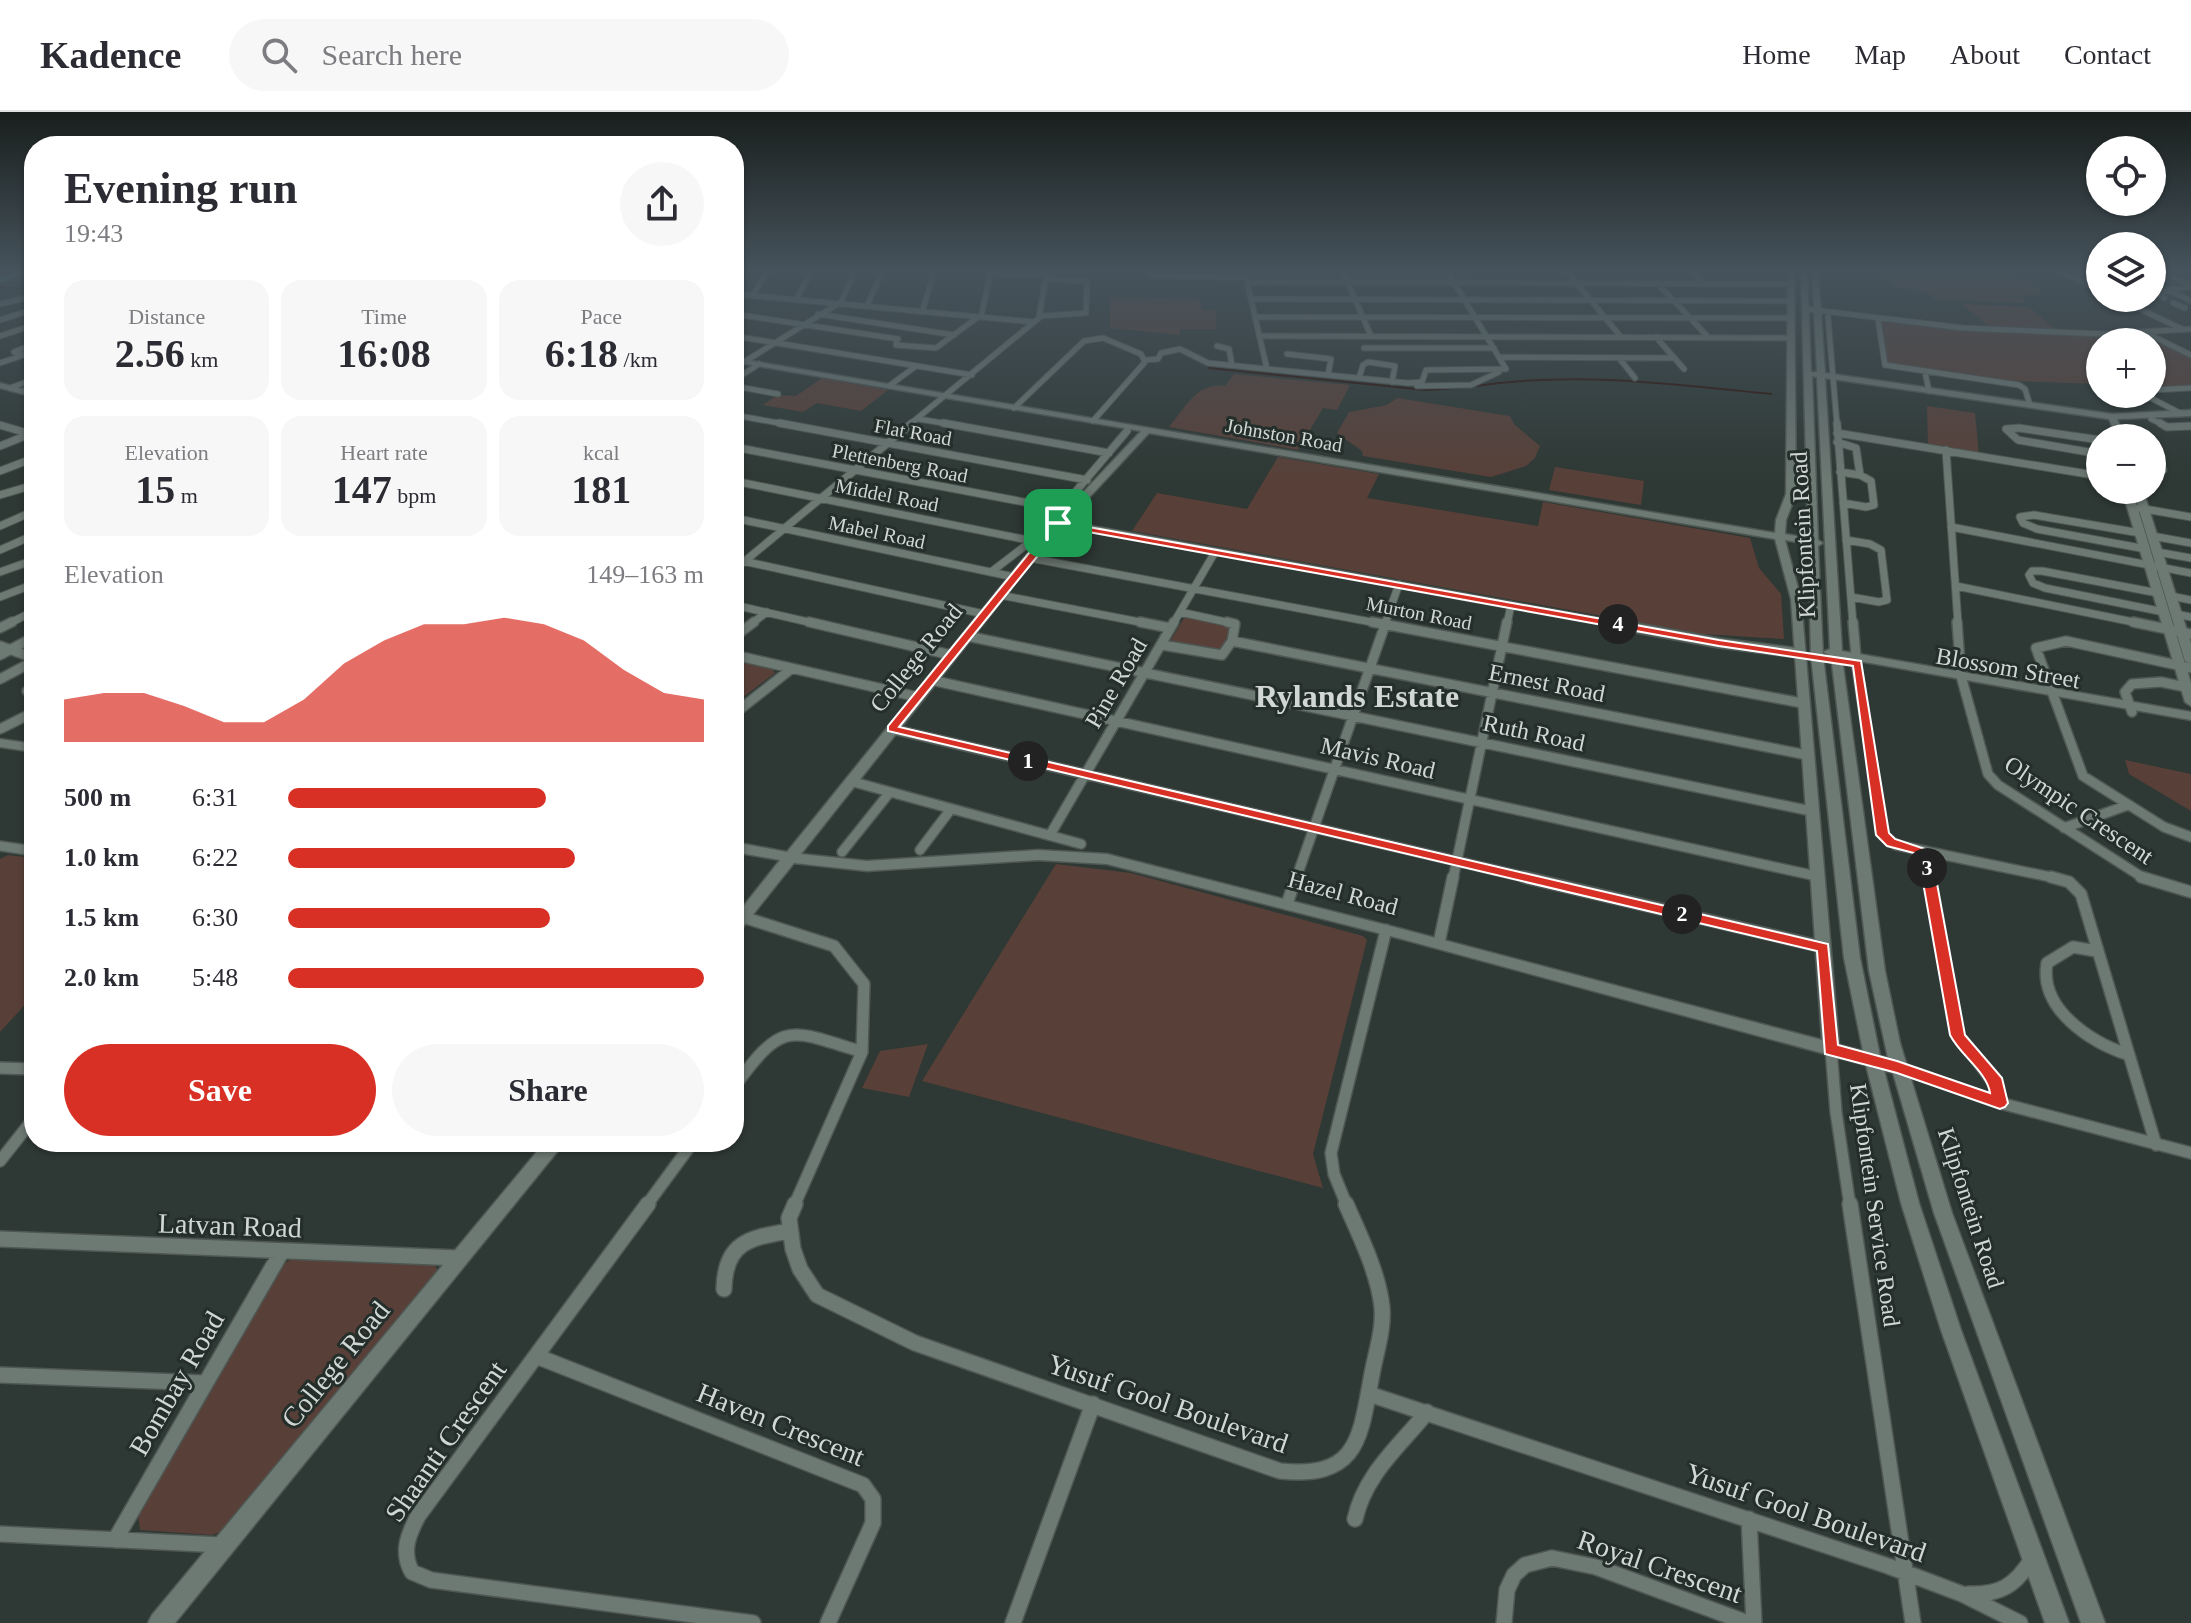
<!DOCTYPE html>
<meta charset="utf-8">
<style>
body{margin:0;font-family:"Times New Roman",serif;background:#f7f7f7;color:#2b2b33;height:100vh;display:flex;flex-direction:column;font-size:30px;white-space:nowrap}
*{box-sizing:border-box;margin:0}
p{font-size:26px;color:#7c7c81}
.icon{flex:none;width:44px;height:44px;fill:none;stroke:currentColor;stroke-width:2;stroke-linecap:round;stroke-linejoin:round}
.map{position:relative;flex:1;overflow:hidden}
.sheet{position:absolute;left:24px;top:24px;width:720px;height:1016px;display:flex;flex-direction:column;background:#fff;border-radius:32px;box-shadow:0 2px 6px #0004}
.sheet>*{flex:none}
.buttons{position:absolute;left:2086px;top:24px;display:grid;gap:16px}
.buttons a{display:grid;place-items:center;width:80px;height:80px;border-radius:50%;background:#fff;box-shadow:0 2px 6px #0004;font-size:40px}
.pin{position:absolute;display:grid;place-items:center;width:68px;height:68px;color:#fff;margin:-34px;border-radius:16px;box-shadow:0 4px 12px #0006}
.km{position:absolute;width:40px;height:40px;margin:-20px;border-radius:50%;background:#222;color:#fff;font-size:22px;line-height:40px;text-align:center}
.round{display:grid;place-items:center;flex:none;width:84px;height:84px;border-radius:42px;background:#f7f7f7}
.summary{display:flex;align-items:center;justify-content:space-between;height:136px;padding:0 40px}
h1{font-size:44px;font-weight:800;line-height:60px}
.figures{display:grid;grid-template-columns:repeat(3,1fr);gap:12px;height:136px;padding:8px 40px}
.figures div{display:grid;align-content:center;border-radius:20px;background:#f7f7f7;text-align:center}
.figures b{font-size:40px;font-weight:800}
.figures small{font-size:22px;font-weight:400}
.figures p{font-size:22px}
.chart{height:224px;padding:16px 40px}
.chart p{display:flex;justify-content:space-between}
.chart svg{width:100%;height:144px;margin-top:8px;fill:#d93025;opacity:.7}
.cta{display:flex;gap:16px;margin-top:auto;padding:16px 40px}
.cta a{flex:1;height:92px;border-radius:48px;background:#d93025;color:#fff;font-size:32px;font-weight:800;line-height:92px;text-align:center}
.cta a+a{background:#f7f7f7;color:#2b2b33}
ul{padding:0 40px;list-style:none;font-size:26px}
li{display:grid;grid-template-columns:128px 96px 1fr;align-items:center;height:60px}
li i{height:20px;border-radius:10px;background:#d93025}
header{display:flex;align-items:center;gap:48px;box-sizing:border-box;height:112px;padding:0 40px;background:#fff;border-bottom:2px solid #e1e1e2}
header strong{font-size:38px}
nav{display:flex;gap:44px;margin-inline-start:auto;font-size:28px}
.search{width:560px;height:72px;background:#f7f7f7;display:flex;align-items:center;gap:20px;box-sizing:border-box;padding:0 28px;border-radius:44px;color:#7c7c81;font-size:30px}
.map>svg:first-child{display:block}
</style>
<header>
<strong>Kadence</strong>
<div class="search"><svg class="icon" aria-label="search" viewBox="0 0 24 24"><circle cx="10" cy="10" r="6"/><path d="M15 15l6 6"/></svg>Search here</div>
<nav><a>Home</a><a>Map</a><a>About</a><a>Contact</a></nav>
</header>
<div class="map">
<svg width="2191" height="1511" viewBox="0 0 2191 1511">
<rect width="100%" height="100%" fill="#2e3834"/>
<path fill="#584038" d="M1904,157l86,1 2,5 34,5 13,7 4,6 -24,4 11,6 -98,-4 -3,-7 -33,-5 -15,-11 5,-4 20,-1z
M1110,185l90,2 2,11h14v19h-35l-2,6 -69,-7z
M1962,192l67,3 26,22 -67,-3z
M1878,207l43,6 164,8h59l47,22v33l-39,2v-48h-52v42l-90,-3 -125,-16z
M1234,262l116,11 -13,25 -14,-2 -25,42 -129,-23c17,-20 28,-45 56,-41z
M822,266l66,12 -27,21 -44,-8 -14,9 -40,-7 14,-10 19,1z
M1397,286l113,18 4,8 26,22 -5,12 -9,8 -35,11 -128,-21 -1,-5 -25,-18 12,-21 38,-7z
M1927,294l48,7 4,42 -51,-8z
M1278,345l101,17 -12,24 171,28 5,-24 207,36 9,30 22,26 3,45 -82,-5 -570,-103 25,-38 90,16z
M1555,355l89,14 -3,24 -92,-15z
M1192,505l36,7 4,5 -12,21 -45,-5 -4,-5 13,-22z
M734,548l38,9 3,4 -41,31z
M2125,648l66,14v37l-62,-37z
M8,743l26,3v137l-34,37v-173z
M1056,752l75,9 232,63 4,4 -54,214 10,34 -401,-107z
M928,932l-19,53 -47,-9 18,-37z
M298,1144l136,8 3,5 -2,8 -213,254 -10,4 -72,-5 -2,-15 140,-248z"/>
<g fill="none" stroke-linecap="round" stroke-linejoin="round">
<path stroke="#2c0f06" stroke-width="2" d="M0,175l34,2
M1209,256l217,22 42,-3
M1476,274c98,-15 197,-2 295,8"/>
<defs>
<path id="street-far4" d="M1149,157l1,6 4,1 91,1
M1244,157l23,100
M1342,157l29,67
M1565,157l56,68
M1688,157l15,14
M2055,157l45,21
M2091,157l9,4
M2156,157l35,16
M990,162h56
M1247,170l544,2
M1657,171l52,55
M2191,175l-23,3 23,11
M734,182l300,28
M753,183l16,-26
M2117,186l65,31
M2164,186l-8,-6 13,-1
M796,187l17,-30
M1251,187l540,2
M2173,191l12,5
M0,192l34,-8
M867,194l16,-37
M1806,197l157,19 141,6 87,-5
M922,200l13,-43
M734,202l164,25
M818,202l136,21
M1041,204l45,-3 1,-32 -41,-2
M981,205l10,-46
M1255,205l536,1
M1828,205l9,108
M1878,207l7,46 134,20 6,4 5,16
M0,208l34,-11
M2146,221l45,22
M0,224l34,-11
M734,224l238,39
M1259,224l531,2
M1656,225l28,32
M897,228l-1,5 40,3 42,-31
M34,232l-20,8 20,6
M1217,234l12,3 3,16
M1364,236h130
M1287,242l44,5 -3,16
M1500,245l174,1
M1619,246l16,20
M1145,248l13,-1 3,-6 19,-4 28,14 200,20 14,-1 4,-12 80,-1 -60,-100
M744,250l97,-60 15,-33
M0,251l21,-7
M1925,260l4,19
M1359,266l4,-13 5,-3 27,4 -3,16
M734,268l25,-16
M734,274l44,8
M889,274l27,-20
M1417,274l54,-1 28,-13
M10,276l24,-9
M2152,278l39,-2
M22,279l12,-4
M2143,282l37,19
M1014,296l70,-67 19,-3 38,16 4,8 -52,59
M734,303l56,10
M919,307l35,6
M2151,307l13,6
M909,313l130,-107 8,-49"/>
<path id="street-far3" d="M779,311l308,57
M943,311l166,30
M1837,311l16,201
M2160,311l7,4 24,-1
M0,313l34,10
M2119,319l27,7
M1837,321l263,43
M2100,328l-81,-12 -13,1 12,11 82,14
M2152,329l11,29 -11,3
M1837,330l19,6 4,27
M0,334l30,-12
M734,335l327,62
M1946,338l12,174
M0,359l34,-13
M1840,360l20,3 11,6 3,24 -8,2 -23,-4
M734,369l299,60
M0,383l34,-10
M2139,396l52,9
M734,406l280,59
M1058,411l557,101
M0,414l34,-15
M1951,415l240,46
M2140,421l-106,-18 -14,2 3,6 14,6 109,20
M2152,424l39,7
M1846,428l24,4 11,6 6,50 -8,2 -28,-5
M0,438l34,-15
M2157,440l34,6
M1030,446l352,66
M734,447l250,55
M734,458l178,-147
M0,460l34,-12
M991,460l47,-36 89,-105
M1956,474l187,38
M2158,481l-116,-22h-10l-3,4 4,8 12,5 119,24
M1000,483l150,29
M2171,484l20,4
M0,485l34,-13
M734,493l83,19
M1180,500l55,12
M2176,502l15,3
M8,512l26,-13
M751,512l16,-12
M1173,512l42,-72
M1385,512l14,-40
M1507,512l4,-19"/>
<path id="street-far2" d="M809,510l142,33
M1140,510l30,6
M1372,510l430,81
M1604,510l115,21 80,10
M1853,510l4,46 26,167 13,10 164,34
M1957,510l4,54 27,98 10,11 147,94
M2133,510l58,12
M0,516l12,-6
M967,524l844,175
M734,525l20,-15
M1232,529l575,114
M1162,533l60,10 10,-14 3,-17 -8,-2
M0,534l34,12
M0,543l34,-18
M734,543l184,42
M2191,556l-125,-27 -30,7 47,128 81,51 27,10
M0,567l34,-18
M931,568l885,196
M27,579l7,-4
M2132,600l-7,-20 7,-8 29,-2 30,6
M734,602l57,-45
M0,617l34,-17
M892,617l641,150
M850,669l231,63
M2064,716l64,-23
M1050,723l124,-213
M0,734l34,5
M920,738l31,-41
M1924,739l5,28
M842,740l48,-60
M1296,767l90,-257
M1453,767l54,-257"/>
<path id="street-far1" d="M1524,765l299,70
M1929,765l29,158 36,48 6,20
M2051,765l18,5 12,12 75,251
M2141,765l50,15
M1287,792l9,-27
M743,805l91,29 30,38 -2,68 -68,154
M1439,831l14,-66
M2096,839l-23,-4 -26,16c-8,46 43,79 82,92
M1831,937l5,63 14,94
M1898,955l102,36 191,50
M0,956l34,1
M734,975c49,-66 53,-59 128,-35
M474,1030l79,3
M0,1049l34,-43
M646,1094l47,-64
M1347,1094l-13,-32 -3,-21 55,-223"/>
<path id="street" d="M648,1092l-230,312c-10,19 -17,36 -6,56l19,8 322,43
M795,1092l-6,14 4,31 7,20 17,26 98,48 365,128c79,8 80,-33 92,-97 4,-22 12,-45 10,-67 -4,-35 -22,-71 -36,-103
M1850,1092l63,419
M0,1127l459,19
M724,1177c1,-47 25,-51 65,-58
M536,1244l327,129 10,14v24l-45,100
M0,1263l205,8
M1369,1282l519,172 74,28 58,29
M1355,1407c10,-45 44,-72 72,-107
M1749,1407l5,104
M0,1422l222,11
M115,1428l167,-289
M1968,1482c32,1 47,-8 64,-35
M1013,1511l80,-219
M1504,1511l3,-33 7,-15 11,-10 27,-7 44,9 152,56"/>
<path id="secondary" d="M1788,157h6l2,225 -10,26 -1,14 23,4 -7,-269h6l4,103h6l-5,-103h6l7,104 287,41 79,-4v6l-74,3 8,19h-8l-8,-19 -284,-41 17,273 349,61v8l-349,-62 43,313 15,72 52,170 153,410h-24l-147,-410 -41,-140 -9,-3 35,133 42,127 108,293h-24l-104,-293 -40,-127 -35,-138 -468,-127 -291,-74 -69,-4 -171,11 -73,-8 -55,69 -5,1v-15l46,-58 -46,-8v-10l53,10 253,-314 101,-107 -407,-69v-4l1041,175 1,-13 10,-26zM1812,264l5,1 13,272 -7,3 8,4 38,315 19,87 -8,-2 -20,-98 -37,-302 -5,-110 5,-3 -5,-3zM1149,321l626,106 16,60 31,441 -424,-112 -291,-74 -69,-4 -171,11 -66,-7 247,-312zM1785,428l23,4 3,112 33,302 19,93 -24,-6 -38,-446z
M0,271l34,9v5l-34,-9z
M2122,378h10l59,193v23l-6,-4z
M2133,378h10l48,153v21l-6,-3z
M0,627l34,5v8l-34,-5z
M545,1030h20l-390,481h-27l4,-8z"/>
<path id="primary" d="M24,157l10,2 -34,11v-5z"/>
</defs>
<use href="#street-far4" stroke="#4e5753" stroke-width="7"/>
<use href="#street-far3" stroke="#4e5753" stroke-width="9"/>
<use href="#street-far2" stroke="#4e5753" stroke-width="12"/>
<use href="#street-far1" stroke="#4e5753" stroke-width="14"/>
<use href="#street" stroke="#4e5753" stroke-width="18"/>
<use href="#secondary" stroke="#4e5753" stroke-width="3"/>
<use href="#primary" stroke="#4e5753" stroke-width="3"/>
<use href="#street-far4" stroke="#6d7973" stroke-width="5"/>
<use href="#street-far3" stroke="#6d7973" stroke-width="7"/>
<use href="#street-far2" stroke="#6d7973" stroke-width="9"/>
<use href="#street-far1" stroke="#6d7973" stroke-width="11"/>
<use href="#street" stroke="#6d7973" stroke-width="15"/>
<use href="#secondary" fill="#6d7973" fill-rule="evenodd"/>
<use href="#primary" fill="#4ab08f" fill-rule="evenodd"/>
</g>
<linearGradient id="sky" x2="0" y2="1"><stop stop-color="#191f1d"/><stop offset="0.43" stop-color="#46535c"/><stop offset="1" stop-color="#46535c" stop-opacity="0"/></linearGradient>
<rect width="2191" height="369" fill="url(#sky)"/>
<path fill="#d93025" stroke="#fff" stroke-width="2" fill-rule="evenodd" d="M1055,409l664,119 142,21 28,172 6,6 36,12 34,184 37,43 6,25 -3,4 -5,2 -103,-36 -72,-19 -8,-103 -929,-220v-5zM1061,415l658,119 134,20 23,169 11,11 31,8 32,181c10,20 37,37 40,58l-93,-32 -59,-16 -10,-101 -929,-217z"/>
<g text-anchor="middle" stroke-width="6" stroke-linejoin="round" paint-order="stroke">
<g font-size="20" fill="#d1d7d4" stroke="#242e2a">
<text transform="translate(913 320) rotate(10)" y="7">Flat Road</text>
<text transform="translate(1284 323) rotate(10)" y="7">Johnston Road</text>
<text transform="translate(900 351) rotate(11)" y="7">Plettenberg Road</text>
<text transform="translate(887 383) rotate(11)" y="7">Middel Road</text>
<text transform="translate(877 420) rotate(12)" y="7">Mabel Road</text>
<text transform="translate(1419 501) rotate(11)" y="7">Murton Road</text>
</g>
<g font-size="24" fill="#d1d7d4" stroke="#242e2a">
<text transform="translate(1803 423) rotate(-93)" y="8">Klipfontein Road</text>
<text transform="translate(916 546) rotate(-51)" y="8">College Road</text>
<text transform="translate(2008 556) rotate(10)" y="8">Blossom Street</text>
<text transform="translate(1116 571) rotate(-60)" y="8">Pine Road</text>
<text transform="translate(1547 571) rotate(11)" y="8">Ernest Road</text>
<text transform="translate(1534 621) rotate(12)" y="8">Ruth Road</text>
<text transform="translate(1378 646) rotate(13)" y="8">Mavis Road</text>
<text transform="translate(2079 698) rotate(34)" y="8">Olympic Crescent</text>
<text transform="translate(1343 781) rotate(15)" y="8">Hazel Road</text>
<text transform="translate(1875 1093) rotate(82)" y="8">Klipfontein Service Road</text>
<text transform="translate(1971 1096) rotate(72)" y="8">Klipfontein Road</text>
</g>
<g font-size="28" fill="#d1d7d4" stroke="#242e2a">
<text transform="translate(230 1113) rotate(2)" y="10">Latvan Road</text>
<text transform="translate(335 1252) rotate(-51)" y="10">College Road</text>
<text transform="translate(176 1271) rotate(-60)" y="10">Bombay Road</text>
<text transform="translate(1168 1291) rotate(19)" y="10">Yusuf Gool Boulevard</text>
<text transform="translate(781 1312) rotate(22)" y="10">Haven Crescent</text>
<text transform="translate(445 1329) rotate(-55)" y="10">Shaanti Crescent</text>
<text transform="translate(1806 1400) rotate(19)" y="10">Yusuf Gool Boulevard</text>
<text transform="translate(1660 1454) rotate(19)" y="10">Royal Crescent</text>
</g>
<g font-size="32" font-weight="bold" fill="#d1d7d4" stroke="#242e2a">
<text x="1357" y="595">Rylands Estate</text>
</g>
</g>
</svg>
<div class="buttons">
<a><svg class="icon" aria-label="locate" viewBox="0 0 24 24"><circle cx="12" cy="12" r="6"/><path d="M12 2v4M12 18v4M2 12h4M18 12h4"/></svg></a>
<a><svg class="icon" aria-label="layers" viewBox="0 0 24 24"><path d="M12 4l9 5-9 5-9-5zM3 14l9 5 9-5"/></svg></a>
<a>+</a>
<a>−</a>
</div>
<div class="pin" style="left:1058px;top:411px;background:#1e9e55"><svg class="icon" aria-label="arrive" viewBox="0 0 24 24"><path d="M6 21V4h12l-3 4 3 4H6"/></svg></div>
<b class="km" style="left:1028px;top:649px">1</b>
<b class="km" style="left:1682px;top:802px">2</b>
<b class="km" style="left:1927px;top:756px">3</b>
<b class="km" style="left:1618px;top:512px">4</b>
<section class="sheet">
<div class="summary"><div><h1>Evening run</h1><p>19:43</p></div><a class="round"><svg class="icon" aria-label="share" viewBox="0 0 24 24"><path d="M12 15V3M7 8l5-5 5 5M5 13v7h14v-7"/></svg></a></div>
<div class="figures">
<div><p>Distance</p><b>2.56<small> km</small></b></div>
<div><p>Time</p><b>16:08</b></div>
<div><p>Pace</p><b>6:18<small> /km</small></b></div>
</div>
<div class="figures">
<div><p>Elevation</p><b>15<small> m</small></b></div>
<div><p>Heart rate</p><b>147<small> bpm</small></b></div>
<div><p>kcal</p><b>181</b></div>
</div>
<div class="chart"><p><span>Elevation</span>149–163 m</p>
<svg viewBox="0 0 160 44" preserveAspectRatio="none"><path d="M0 44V31L10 29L20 29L30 33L40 38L50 38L60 31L70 20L80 13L90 8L100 8L110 6L120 8L130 13L140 22L150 29L160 31V44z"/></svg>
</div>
<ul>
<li><b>500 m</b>6:31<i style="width:62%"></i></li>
<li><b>1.0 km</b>6:22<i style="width:69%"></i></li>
<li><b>1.5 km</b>6:30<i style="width:63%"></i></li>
<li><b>2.0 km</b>5:48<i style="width:100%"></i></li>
</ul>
<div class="cta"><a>Save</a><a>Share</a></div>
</section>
</div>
